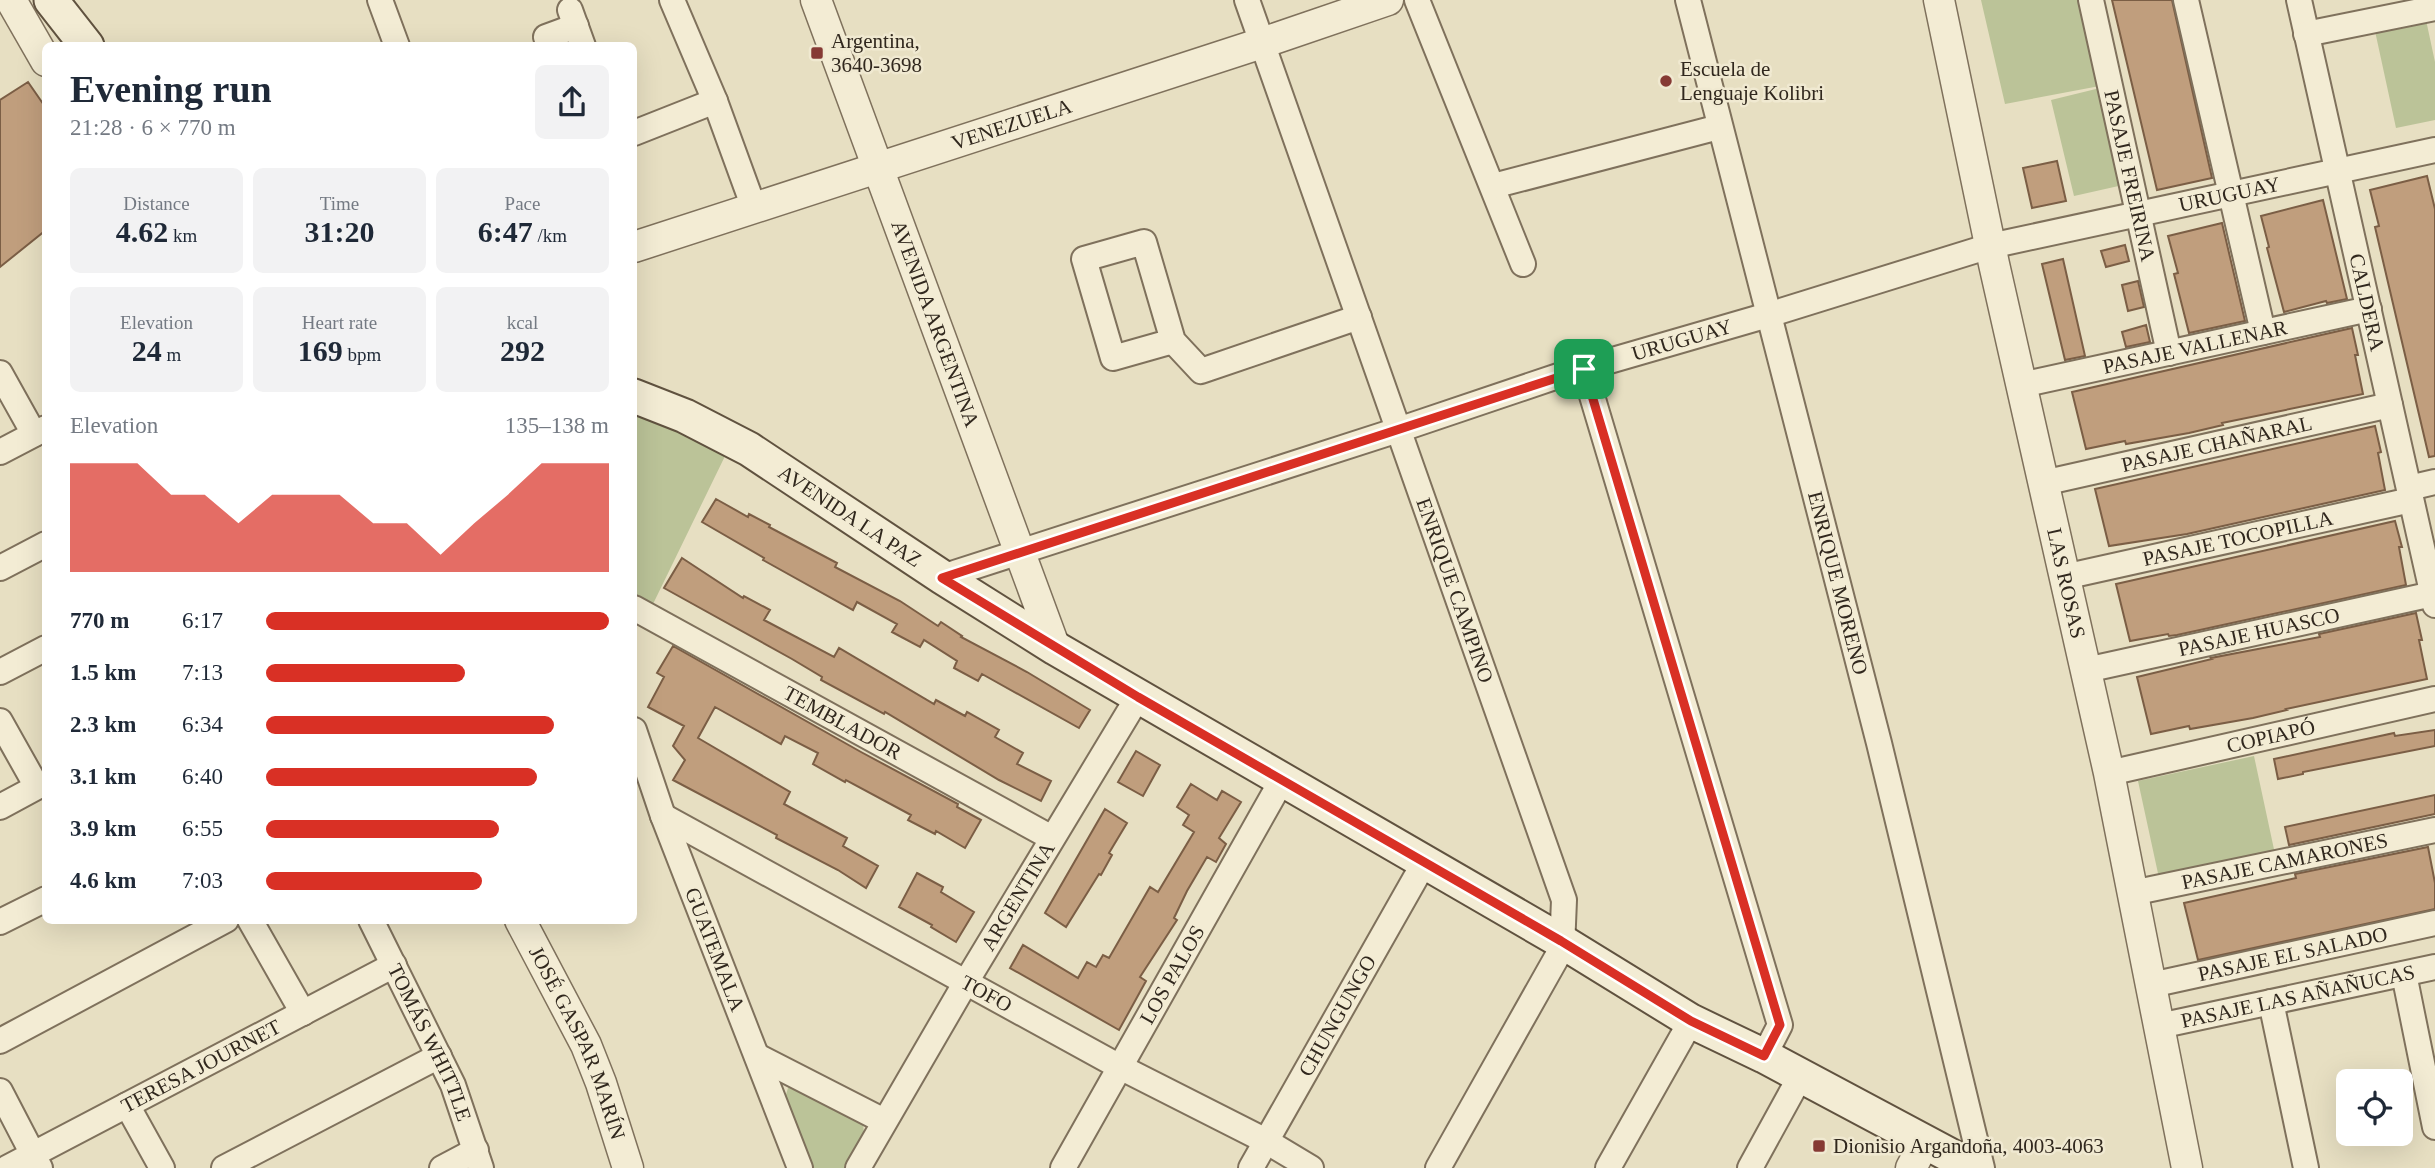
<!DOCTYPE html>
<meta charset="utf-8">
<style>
body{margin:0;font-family:Georgia,serif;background:#f2f2f3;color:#1f2937;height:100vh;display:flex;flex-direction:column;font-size:26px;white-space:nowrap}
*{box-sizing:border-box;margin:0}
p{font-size:23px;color:#747a83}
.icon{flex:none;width:38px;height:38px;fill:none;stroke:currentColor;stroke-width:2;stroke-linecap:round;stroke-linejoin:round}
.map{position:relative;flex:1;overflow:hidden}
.side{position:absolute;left:42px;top:42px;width:595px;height:882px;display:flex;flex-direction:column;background:#fff;border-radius:10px;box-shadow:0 7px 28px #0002}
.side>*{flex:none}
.controls{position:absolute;left:2336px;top:1069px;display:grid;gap:14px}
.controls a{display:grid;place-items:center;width:77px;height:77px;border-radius:10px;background:#fff;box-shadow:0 7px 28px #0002;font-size:35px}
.pin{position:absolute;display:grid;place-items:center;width:60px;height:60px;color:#fff;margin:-30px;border-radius:14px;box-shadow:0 4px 10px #0006}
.round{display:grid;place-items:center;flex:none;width:74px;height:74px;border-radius:10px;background:#f2f2f3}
.head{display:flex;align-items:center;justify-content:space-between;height:119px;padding:0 28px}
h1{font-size:38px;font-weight:600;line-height:52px}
.stats{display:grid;grid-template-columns:repeat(3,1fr);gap:10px;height:119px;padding:7px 28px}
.stats div{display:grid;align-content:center;border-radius:10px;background:#f2f2f3;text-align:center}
.stats b{font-size:30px;font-weight:600}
.stats small{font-size:19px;font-weight:400}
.stats p{font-size:19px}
.chart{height:196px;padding:14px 28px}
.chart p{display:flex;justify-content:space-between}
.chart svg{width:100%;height:126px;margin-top:7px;fill:#d93025;opacity:.7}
ul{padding:0 28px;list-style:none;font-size:23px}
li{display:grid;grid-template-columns:112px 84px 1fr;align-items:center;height:52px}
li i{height:18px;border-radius:9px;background:#d93025}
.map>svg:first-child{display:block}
</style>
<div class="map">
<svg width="2435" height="1168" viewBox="0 0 2435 1168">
<rect width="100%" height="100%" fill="#e7dfc2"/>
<path fill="#bbc398" d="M1981,0h105l19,85 -100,19z
M2426,20l9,42v58l-39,8 -21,-97z
M2100,88l23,97 -49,11 -23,-96z
M634,406l93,46 -74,152 -19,-11z
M2254,756l21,98 -116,24 -21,-97z
M793,1087l70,36 1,10 -20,35h-32l-27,-70 3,-10z"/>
<path fill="#c09e7d" stroke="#7b5e45" stroke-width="2" d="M2112,0h60l40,178 -55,12z
M28,82l18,26v122l-46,37v-167z
M2057,161l9,40 -34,7 -9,-40z
M2427,176l8,33v247l-6,1 -54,-230 4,-1 -9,-36z
M2323,200l24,99 -20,4 -1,-2 -42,11 -17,-64 2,-1 -8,-31z
M2222,223l23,98 -56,12 -15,-59 4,-1 -10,-37z
M2125,245l4,16 -23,6 -5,-16z
M2063,259l22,97 -20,4 -23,-96z
M2138,281l6,26 -16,4 -6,-26z
M2146,325l4,17 -24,5 -4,-15z
M2352,328l6,27h-3l8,39 -141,29 1,2 -34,8 -63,11 -1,-3 -39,8 -14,-57z
M2375,426l6,26 -3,1 7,37 -198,44 -78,12 -14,-57z
M716,499l32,18 1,-3 21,11 -1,2 68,36 -2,4 65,34 38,25 3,-4 21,14 -1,1 66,35 63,38 -11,18 -97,-54 -4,7 -24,-13 3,-7 -33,-21 -4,7 -28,-15 5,-8 -40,-22 -4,8 -90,-50 1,-2 -62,-36z
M2395,521l7,26h-3l7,38 -229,50 -8,1 -1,-2 -38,7 -14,-57z
M682,558l61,40 1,-2 26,14 -6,10 70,37 5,-9 95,56 2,-4 29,16 2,-4 32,18 -4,7 28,16 -6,11 34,17 -10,20 -42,-21 -114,-68 -1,2 -63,-34 1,-3 -30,-18 -128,-71z
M2416,613l6,27h-3l8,39 -141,30 1,1 -34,8 -63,11 -1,-3 -38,8 -14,-57 75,-18 -1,-1 109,-21 -1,-3z
M673,646l188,106 97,52 -1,3 24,13 -16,28 -29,-17 -1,3 -27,-14 3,-5 -65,-35 -1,2 -32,-18 5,-11 -33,-17 -4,8 -66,-37 -17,31 92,54 -6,12 63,34 -4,8 35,20 -12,22 -28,-18 -62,-32 1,-3 -104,-55 12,-20 -12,-14 11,-20 -36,-19 16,-30 -7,-4z
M2435,730v16l-132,26v2l-25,5 -4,-20 120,-26 1,3z
M1136,751l24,14 -17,31 -25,-14z
M1191,784l26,16 5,-9 19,11 -22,36 7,6 -10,18 -9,-5 -20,34 -13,27 3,2 -37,57 6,4 -27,49 -109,-62 13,-23 55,33 9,-16 9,5 7,-12 6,3 41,-71 8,5 36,-60 -11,-7 6,-10 -12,-8z
M2435,795v19l-146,31 -4,-18z
M1105,809l22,14 -18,30 3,2 -11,20 -2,-1 -33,53 -21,-14z
M2428,847l7,36v26l-237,51 -14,-57 112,-25 -1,-4z
M917,873l26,14 -2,5 33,20 -18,30 -25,-15 1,-2 -33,-18z"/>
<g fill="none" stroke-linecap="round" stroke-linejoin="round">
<defs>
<g id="minor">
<path d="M380,0l17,46"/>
<path d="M672,0l43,101 39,107"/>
<path id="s1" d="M1247,0l317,900 -2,48 -124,220"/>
<path d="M1417,0l106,264"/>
<path id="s2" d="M1688,0l191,743 103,425"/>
<path id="s3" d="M2091,0l78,353"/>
<path d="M2186,0l77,332"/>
<path id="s4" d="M2299,0l136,605"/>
<path d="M570,10l13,36"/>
<path d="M2306,34l129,-26"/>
<path d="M546,37l30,-11"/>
<path d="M634,133l81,-32"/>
<path d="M1493,186l226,-59"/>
<path d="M1173,341l-60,17 -29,-99 60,-17 29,99 28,30 158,-54"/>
<path d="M1584,369l196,656 -16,31"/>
<path d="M0,373l34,61"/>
<path id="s5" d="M2021,385l348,-76"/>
<path d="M0,452l46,-24"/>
<path id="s6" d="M2043,483l347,-78"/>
<path d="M2409,488l26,-6"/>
<path d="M0,568l46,-24"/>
<path id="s7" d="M942,577l456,-147 163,-55 207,-60 222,-69 445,-96"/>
<path id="s8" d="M2064,577l347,-77"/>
<path id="s9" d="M634,608l418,230"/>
<path id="s10" d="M2086,670l347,-76"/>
<path d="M0,672l46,-24"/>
<path d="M0,721l37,66 -37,20"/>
<path id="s11" d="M634,730l29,86 137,352"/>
<path id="s12" d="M2109,773l326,-74"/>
<path id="s13" d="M663,816l457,251 146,74 45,27"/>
<path id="s14" d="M2132,893l303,-63"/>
<path d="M250,920l53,93"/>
<path id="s15" d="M371,920l82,165 28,83"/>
<path d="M0,922l46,-23"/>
<path d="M2404,974l31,153"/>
<path id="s16" d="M2151,985l284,-62"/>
<path d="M2271,1002l35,166"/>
<path id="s17" d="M2159,1026l276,-59"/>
<path d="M0,1041l226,-121"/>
<path d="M757,1056l127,65"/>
<path d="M0,1091l40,77"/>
<path d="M127,1105l35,63"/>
<path id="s18" d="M7,1168l387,-203"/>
<path d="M224,1168l215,-112"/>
<path d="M442,1168l34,-18"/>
<path id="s19" d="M858,1168l108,-186 172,-285"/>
<path id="s20" d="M1063,1168l219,-388"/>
<path id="s21" d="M1251,1168l173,-305"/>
<path d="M1608,1168l83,-147"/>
<path d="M1750,1168l50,-91"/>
</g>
<g id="tertiary">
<path d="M11,0l35,61"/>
<path id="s22" d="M816,0l239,648"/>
<path id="s23" d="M1939,0l55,264 115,509 78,395"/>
<path id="s24" d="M634,247l628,-204 126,-43"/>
<path id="s25" d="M520,920l66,125 15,38 27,85"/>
<path d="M1911,1168l14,-26"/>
</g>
<g id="secondary">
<path d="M51,0l36,46"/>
<path id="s26" d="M634,396l51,20 64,33 193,128 113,71 506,293 130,80 73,35 210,112"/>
</g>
</defs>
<use href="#minor" stroke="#7f715c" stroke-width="28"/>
<use href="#tertiary" stroke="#7f715c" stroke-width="33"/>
<use href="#secondary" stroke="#60523f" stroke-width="37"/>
<use href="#minor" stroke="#f3ecd4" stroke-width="24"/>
<use href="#tertiary" stroke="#f3ecd4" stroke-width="30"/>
<use href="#secondary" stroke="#f3ecd4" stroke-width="33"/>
</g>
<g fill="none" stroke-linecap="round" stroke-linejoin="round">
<defs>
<path id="route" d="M1584,369l196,656 -16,31 -73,-35 -130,-80 -423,-244 -196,-119z"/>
</defs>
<use href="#route" stroke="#fff" stroke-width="14"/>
<use href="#route" stroke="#d93025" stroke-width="9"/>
</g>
<g fill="#863a34" stroke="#f0e9d1" stroke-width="2.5">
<rect x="810" y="46" width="14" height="14" rx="3.5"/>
<circle cx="1666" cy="81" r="7"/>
<rect x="1812" y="1139" width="14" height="14" rx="3.5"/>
</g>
<g text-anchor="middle" stroke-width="5" stroke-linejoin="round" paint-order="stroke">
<g font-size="21" fill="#31281e" stroke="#f0e9d1" text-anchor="start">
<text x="831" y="48">Argentina,<tspan x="831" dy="24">3640-3698</tspan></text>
<text x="1680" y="76">Escuela de<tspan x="1680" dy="24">Lenguaje Kolibri</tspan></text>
<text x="1833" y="1153">Dionisio Argandoña, 4003-4063</text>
</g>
<g font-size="21" fill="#31281e" stroke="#f0e9d1">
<text dy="7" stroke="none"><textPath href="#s24" startOffset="397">VENEZUELA</textPath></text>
<text dy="7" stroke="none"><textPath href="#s3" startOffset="180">PASAJE FREIRINA</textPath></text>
<text dy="7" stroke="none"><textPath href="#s7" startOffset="1344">URUGUAY</textPath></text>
<text dy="7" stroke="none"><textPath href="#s4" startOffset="310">CALDERA</textPath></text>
<text dy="7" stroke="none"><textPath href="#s22" startOffset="345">AVENIDA ARGENTINA</textPath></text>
<text dy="7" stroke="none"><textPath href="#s7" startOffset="777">URUGUAY</textPath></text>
<text dy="7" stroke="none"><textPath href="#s5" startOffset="178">PASAJE VALLENAR</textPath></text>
<text dy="7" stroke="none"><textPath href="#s6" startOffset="178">PASAJE CHAÑARAL</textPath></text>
<text dy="7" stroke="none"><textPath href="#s26" startOffset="248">AVENIDA LA PAZ</textPath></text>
<text dy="7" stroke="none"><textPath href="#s8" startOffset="178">PASAJE TOCOPILLA</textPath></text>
<text dy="7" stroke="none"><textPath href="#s2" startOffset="602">ENRIQUE MORENO</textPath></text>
<text dy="7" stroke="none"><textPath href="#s23" startOffset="597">LAS ROSAS</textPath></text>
<text dy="7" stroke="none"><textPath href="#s1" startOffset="626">ENRIQUE CAMPINO</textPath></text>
<text dy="7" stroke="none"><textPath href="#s10" startOffset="177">PASAJE HUASCO</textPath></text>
<text dy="7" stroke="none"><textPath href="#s9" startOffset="238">TEMBLADOR</textPath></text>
<text dy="7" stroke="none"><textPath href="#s12" startOffset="166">COPIAPÓ</textPath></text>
<text dy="7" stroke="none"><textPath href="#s14" startOffset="156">PASAJE CAMARONES</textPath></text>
<text dy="7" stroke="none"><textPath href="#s19" startOffset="315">ARGENTINA</textPath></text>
<text dy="7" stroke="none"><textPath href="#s11" startOffset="234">GUATEMALA</textPath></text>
<text dy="7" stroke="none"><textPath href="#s16" startOffset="145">PASAJE EL SALADO</textPath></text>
<text dy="7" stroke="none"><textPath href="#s20" startOffset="222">LOS PALOS</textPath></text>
<text dy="7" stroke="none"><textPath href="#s13" startOffset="369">TOFO</textPath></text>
<text dy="7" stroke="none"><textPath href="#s17" startOffset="142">PASAJE LAS AÑAÑUCAS</textPath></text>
<text dy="7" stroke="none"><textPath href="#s21" startOffset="175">CHUNGUNGO</textPath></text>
<text dy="7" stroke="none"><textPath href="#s15" startOffset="136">TOMÁS WHITTLE</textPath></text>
<text dy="7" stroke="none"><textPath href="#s25" startOffset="136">JOSÉ GASPAR MARÍN</textPath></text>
<text dy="7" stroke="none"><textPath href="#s18" startOffset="219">TERESA JOURNET</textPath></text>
</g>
</g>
</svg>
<div class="controls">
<a><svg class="icon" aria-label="locate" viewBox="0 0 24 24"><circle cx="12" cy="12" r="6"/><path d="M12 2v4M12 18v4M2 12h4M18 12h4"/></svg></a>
</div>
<div class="pin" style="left:1584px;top:369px;background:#1e9e55"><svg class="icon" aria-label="arrive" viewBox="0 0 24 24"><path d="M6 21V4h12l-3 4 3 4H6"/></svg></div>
<section class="side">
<div class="head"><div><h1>Evening run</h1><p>21:28 · 6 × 770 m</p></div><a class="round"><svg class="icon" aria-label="share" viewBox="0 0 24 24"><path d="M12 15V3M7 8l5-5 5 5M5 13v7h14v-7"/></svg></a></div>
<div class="stats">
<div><p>Distance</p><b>4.62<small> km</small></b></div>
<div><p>Time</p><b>31:20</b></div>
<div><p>Pace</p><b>6:47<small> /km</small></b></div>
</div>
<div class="stats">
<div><p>Elevation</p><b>24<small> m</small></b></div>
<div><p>Heart rate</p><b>169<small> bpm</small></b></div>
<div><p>kcal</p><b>292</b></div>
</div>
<div class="chart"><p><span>Elevation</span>135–138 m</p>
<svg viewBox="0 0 160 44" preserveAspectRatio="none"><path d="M0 44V6L10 6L20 6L30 17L40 17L50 27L60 17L70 17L80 17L90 27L100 27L110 38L120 27L130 17L140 6L150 6L160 6V44z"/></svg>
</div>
<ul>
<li><b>770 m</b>6:17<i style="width:100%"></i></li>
<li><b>1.5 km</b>7:13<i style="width:58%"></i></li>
<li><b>2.3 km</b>6:34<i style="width:84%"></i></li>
<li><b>3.1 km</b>6:40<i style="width:79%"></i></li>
<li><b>3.9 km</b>6:55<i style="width:68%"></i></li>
<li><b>4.6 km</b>7:03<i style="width:63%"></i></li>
</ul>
</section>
</div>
